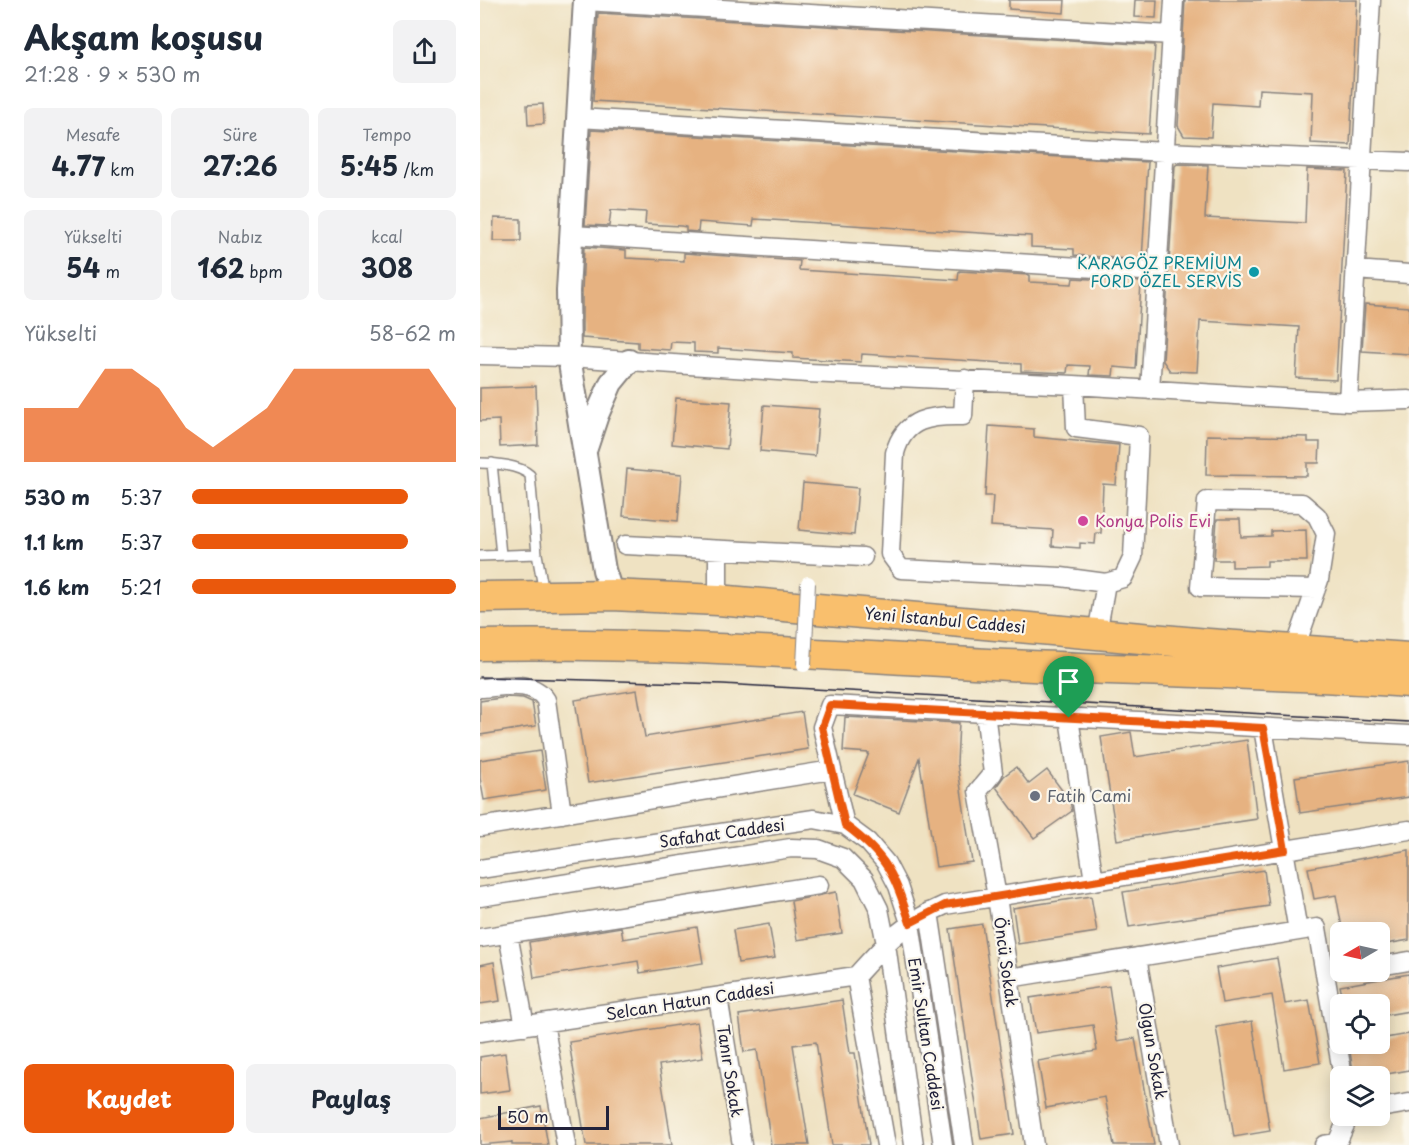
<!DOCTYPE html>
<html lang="tr">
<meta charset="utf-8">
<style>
body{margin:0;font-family:"Playpen Sans",sans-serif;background:#f2f2f3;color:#1f2937;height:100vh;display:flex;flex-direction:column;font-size:22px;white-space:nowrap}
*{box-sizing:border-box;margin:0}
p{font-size:20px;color:#747a83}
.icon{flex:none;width:33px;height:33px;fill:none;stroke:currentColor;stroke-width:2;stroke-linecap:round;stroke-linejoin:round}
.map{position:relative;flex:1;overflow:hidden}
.details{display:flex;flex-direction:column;background:#fff;width:480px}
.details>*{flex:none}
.needle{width:39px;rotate:261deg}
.buttons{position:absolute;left:850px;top:922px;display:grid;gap:12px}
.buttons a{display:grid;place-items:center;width:60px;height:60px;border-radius:9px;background:#fff;box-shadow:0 3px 15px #0003;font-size:30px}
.scale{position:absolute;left:18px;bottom:15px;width:111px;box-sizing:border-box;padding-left:6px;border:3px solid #22223b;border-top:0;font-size:16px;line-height:21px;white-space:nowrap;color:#22223b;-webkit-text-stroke:4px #fbf7ec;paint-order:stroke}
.pin{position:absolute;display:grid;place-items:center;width:51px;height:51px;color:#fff;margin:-62px -26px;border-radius:50% 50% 50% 0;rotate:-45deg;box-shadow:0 0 6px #0007}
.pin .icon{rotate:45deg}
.round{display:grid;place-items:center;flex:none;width:63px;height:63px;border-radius:9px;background:#f2f2f3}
.head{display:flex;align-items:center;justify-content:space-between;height:102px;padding:0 24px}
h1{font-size:33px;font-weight:700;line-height:45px}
.figures{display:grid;grid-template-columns:repeat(3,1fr);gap:9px;height:102px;padding:6px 24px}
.figures div{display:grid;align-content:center;border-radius:9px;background:#f2f2f3;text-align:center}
.figures b{font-size:26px;font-weight:700}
.figures small{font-size:16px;font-weight:400}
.figures p{font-size:16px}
.chart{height:168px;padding:12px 24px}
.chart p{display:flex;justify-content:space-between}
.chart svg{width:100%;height:108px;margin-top:6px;fill:#ea580c;opacity:.7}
.primary-button{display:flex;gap:12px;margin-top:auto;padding:12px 24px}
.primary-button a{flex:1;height:69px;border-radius:9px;background:#ea580c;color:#fff;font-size:24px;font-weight:700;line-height:69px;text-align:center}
.primary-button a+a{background:#f2f2f3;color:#1f2937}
ul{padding:0 24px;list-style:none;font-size:20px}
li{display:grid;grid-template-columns:96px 72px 1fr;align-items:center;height:45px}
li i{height:15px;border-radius:8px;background:#ea580c}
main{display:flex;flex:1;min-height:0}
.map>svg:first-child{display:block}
</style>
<main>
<section class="details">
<div class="head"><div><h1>Akşam koşusu</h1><p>21:28 · 9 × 530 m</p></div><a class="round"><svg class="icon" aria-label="share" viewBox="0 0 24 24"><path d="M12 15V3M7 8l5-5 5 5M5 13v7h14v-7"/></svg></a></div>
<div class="figures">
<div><p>Mesafe</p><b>4.77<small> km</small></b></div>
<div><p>Süre</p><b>27:26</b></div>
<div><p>Tempo</p><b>5:45<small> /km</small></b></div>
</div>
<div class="figures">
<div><p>Yükselti</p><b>54<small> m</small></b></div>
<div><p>Nabız</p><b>162<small> bpm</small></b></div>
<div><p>kcal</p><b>308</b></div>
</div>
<div class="chart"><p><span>Yükselti</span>58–62 m</p>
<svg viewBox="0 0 160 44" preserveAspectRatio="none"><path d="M0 44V22L10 22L20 22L30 6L40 6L50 14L60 30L70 38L80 30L90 22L100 6L110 6L120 6L130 6L140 6L150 6L160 22V44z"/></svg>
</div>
<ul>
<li><b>530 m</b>5:37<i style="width:82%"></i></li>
<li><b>1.1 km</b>5:37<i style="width:82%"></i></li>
<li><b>1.6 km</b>5:21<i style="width:100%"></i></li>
</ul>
<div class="primary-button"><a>Kaydet</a><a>Paylaş</a></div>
</section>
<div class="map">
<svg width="929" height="1145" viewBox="0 0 929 1145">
<rect width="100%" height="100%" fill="#fbf7ec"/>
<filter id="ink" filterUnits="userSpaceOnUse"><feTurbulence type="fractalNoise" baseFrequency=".0167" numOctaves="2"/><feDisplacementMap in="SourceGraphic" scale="12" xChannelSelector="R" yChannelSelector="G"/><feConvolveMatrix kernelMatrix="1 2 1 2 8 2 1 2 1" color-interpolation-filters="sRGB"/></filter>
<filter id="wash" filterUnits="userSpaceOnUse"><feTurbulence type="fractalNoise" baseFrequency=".008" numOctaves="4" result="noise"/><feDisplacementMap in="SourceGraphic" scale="24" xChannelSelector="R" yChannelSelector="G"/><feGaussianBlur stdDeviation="1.35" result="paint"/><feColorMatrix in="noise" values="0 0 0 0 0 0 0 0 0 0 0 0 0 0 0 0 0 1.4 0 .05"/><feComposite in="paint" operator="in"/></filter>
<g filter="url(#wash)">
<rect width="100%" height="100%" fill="#efe2c2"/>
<g id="blocks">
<path fill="#e6b281" d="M529,0h56l-1,13 -55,-4z
M655,0h22l-1,18 -22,-1z
M705,0h172l-7,145 -39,-2 2,-51 -54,-3 -1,17 -45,-3 -2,34 -27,-1 -6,-10z
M118,13l557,32 -6,89 -556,-33z
M63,104l1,20 -16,1 -1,-20z
M111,130l557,32 -6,98 -68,-5v-6l-43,-2v-11l-277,-17 -1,7 -54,-4 -1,10 -12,-1v-4l-5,-1 -36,-2 1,-12 -35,-2 -2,16 -24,-1z
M697,164l31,1 -3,53 100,5 2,-54 40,2 -11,209 -40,-2 3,-51 -99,-6 -3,51 -27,-1 -7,-10 12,-195z
M14,218l27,1v22h-28z
M104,247l42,3v8l58,3v-8l116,8 -1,9 159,10 1,-9 70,4v7l43,2 1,-6 68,4 -5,87 -22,-2 -1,9 -24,-1 1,-9 -22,-1 -1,8 -46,-2v-7l-159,-10 -1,8 -68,-4v-5l-75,-5v5l-24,-1v-9l-23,-1 -1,8 -32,-2v-6l-56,-4v-47z
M885,304l44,3v47l-47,-3z
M56,386l2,59 -38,2 -1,-27 -19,1v-33z
M196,398l55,4 -4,47 -55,-5z
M284,405l55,4 -4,47 -55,-5z
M509,426l45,3v8l85,8 -3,40 -13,-1 -2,49h-5l-1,11 -15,-1v5l-28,-2 1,-16 -62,-4 2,-30h-8z
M727,435l101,2v5h12l-1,21h-12v13l-101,-1z
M147,469l55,5 -4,47 -55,-5z
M323,483l55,5 -4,47 -55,-5z
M737,519h23l1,18 30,-1v-5l35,-1 1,31h-40v5l-35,1v-7h-18z
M157,690l8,47 157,-25 6,37 -220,34 -13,-83z
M28,697l15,1 9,4 4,24 -56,9v-34z
M365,717l114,6 -2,40 15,99 -36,5 -17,-109 -20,54 -46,-18 16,-41 -26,-2z
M651,732l4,25 112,-17 10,79 -140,21 -16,-103z
M60,751l6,39 -62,10 -4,-22v-18z
M929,761v36l-109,16 -5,-36z
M536,767l13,17 18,-14 23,31 2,10 -38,27 -38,-51 8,-11z
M929,850v90l-29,5v-12h-37l-7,-38 -22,4 -6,-31z
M784,870l5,36 -140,21 -6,-35z
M356,892l6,41 -45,7 -6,-39z
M611,896l6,36 -79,12 -5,-36z
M289,924l6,34 -37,5 -5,-33z
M502,924l32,210 -33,5 -31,-210z
M141,927l2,12 74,-12 6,36 -63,10 -2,-12 -104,17 -5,-36z
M797,958l8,46 24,-4 11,63 -36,6 -12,-74 -50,8 -6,-35z
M14,962l6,39 -20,3v-39z
M929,974v37l-29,5v-11h-36l-4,-19z
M629,986l8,55 18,-3 19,107h-40l-9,-48 -59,11 -8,-47 59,-10 -4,-26 -57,8 -6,-35z
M362,1000l8,53h5l14,92h-37l-16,-103 -23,3 16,100h-38l-14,-95 -13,2 -5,-37z
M772,1021l18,110 -36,6 -18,-110z
M217,1022l6,36 -44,7 13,80h-86l-17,-103z
M929,1034v36l-39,7h-16l-5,-32 31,-1v-5z
M25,1053l5,37 -30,4v-37z
M61,1106l7,39h-36v-3l-32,3v-27z"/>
</g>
</g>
<g filter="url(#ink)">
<use href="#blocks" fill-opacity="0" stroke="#88827e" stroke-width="1.5"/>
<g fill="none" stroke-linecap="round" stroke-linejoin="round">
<defs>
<path id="service" d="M0,463c14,0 39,2 50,12l7,79 7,39
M12,463l9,92
M0,556l57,-2"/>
<path id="minor" d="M104,1l588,34
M98,118l587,34 244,10
M92,235l586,37
M875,270l54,4
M0,355l89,2 239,16 266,12 274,17 61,-2
M485,379l-2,37c-32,-1 -59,2 -68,37l-5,101 11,15 160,8 45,6
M594,385l2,43 63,8 -6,121 -10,21 -17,5 -9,51
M670,390l24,-390
M868,402l23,-402
M145,545l238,12
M238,600v-50
M819,637l20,-57 7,-46 -9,-18 -15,-13 -95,-2 -7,86 116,2
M0,688c22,-1 53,-9 66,12l16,114
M505,713l8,60 -15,18 19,106 37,248
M589,718l25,163
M783,728l35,203
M365,825l-23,-98 8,-22 579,30
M0,827l352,-57
M0,869l334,-50 31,6 23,17 18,21 12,23 12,37 33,222
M0,897l311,-49 27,1 25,9 21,21 15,30 7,35 28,201
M449,912l35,233
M28,934l17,92
M0,938l339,-53
M657,957l32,188
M900,966l29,-5
M376,976l30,169
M529,978l308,-50 26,149
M238,997l24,148
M64,1023l22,122
M0,1032l376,-56c30,-33 47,-53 89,-71l464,-75
M900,1108l29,-5
M844,1145l13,-2 12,-27"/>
<path id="tertiary" d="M105,0l-17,291 1,66 35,213 8,25
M106,448l11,-33 14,-32 18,-22"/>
<path id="trunk" d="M0,597l132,-2 106,5 490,44 201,14
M0,645c176,-3 352,10 528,20 133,6 267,8 401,17"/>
</defs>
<use href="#service" stroke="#88827e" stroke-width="12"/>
<use href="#minor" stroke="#88827e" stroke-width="21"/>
<use href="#tertiary" stroke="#88827e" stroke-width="26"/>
<use href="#trunk" stroke="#88827e" stroke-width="33"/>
<use href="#service" stroke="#fff" stroke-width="9"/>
<use href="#minor" stroke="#fff" stroke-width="18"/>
<use href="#tertiary" stroke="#fff" stroke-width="22"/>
<use href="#trunk" stroke="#f9bf6d" stroke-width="30"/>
<path stroke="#22223b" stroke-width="1.5" d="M0,677l243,7 686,38"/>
<defs>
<path id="pedestrian-bridge" d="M324,665l4,-82"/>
</defs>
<use href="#pedestrian-bridge" stroke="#88827e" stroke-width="16" stroke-linecap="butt"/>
<use href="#pedestrian-bridge" stroke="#fff" stroke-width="14"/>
</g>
</g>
<g fill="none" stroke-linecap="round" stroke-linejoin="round" filter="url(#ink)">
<defs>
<path id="route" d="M350,705l433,23 22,122 -340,55 -35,18c-16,-49 -23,-67 -65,-98l-23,-98z"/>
</defs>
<use href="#route" stroke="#fff" stroke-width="12"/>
<use href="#route" stroke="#ea580c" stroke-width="8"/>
</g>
<circle fill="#0f9aa8" stroke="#fbf7ec" stroke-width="2" cx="774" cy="272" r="6"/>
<circle fill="#d1479c" stroke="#fbf7ec" stroke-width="2" cx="603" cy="521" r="6"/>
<circle fill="#6b7280" stroke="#fbf7ec" stroke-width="2" cx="555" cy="796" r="6"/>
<g text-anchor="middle" stroke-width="4.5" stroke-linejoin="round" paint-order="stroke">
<g font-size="16" fill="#0d838f" stroke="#fbf7ec" text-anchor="end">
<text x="762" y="269">KARAGÖZ PREMİUM<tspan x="762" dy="18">FORD ÖZEL SERVİS</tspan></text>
</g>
<g font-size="16" fill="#b23c85" stroke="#fbf7ec" text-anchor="start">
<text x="615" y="527">Konya Polis Evi</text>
</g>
<g font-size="16" fill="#22223b" stroke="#fbf7ec">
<text transform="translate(465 620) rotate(5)" y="6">Yeni İstanbul Caddesi</text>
<text transform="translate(242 833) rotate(-8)" y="6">Safahat Caddesi</text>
<text transform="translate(526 962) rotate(82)" y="6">Öncü Sokak</text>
<text transform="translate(210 1001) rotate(-9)" y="6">Selcan Hatun Caddesi</text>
<text transform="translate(446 1034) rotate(81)" y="6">Emir Sultan Caddesi</text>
<text transform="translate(673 1051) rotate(80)" y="6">Olgun Sokak</text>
<text transform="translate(250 1071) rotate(81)" y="6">Tanır Sokak</text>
</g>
<g font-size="16" fill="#5b616d" stroke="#fbf7ec" text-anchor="start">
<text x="567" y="802">Fatih Cami</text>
</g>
</g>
</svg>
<div class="buttons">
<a><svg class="needle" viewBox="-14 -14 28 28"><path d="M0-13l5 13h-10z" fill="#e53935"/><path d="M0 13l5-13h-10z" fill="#747a83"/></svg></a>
<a><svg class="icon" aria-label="locate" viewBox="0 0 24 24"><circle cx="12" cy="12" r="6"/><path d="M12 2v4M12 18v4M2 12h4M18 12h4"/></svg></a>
<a><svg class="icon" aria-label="layers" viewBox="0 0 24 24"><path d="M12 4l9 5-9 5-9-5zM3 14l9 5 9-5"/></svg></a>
</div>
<div class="scale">50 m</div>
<div class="pin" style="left:589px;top:718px;background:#1e9e55"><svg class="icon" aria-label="arrive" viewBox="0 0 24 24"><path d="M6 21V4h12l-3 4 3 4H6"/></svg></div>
</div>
</main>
